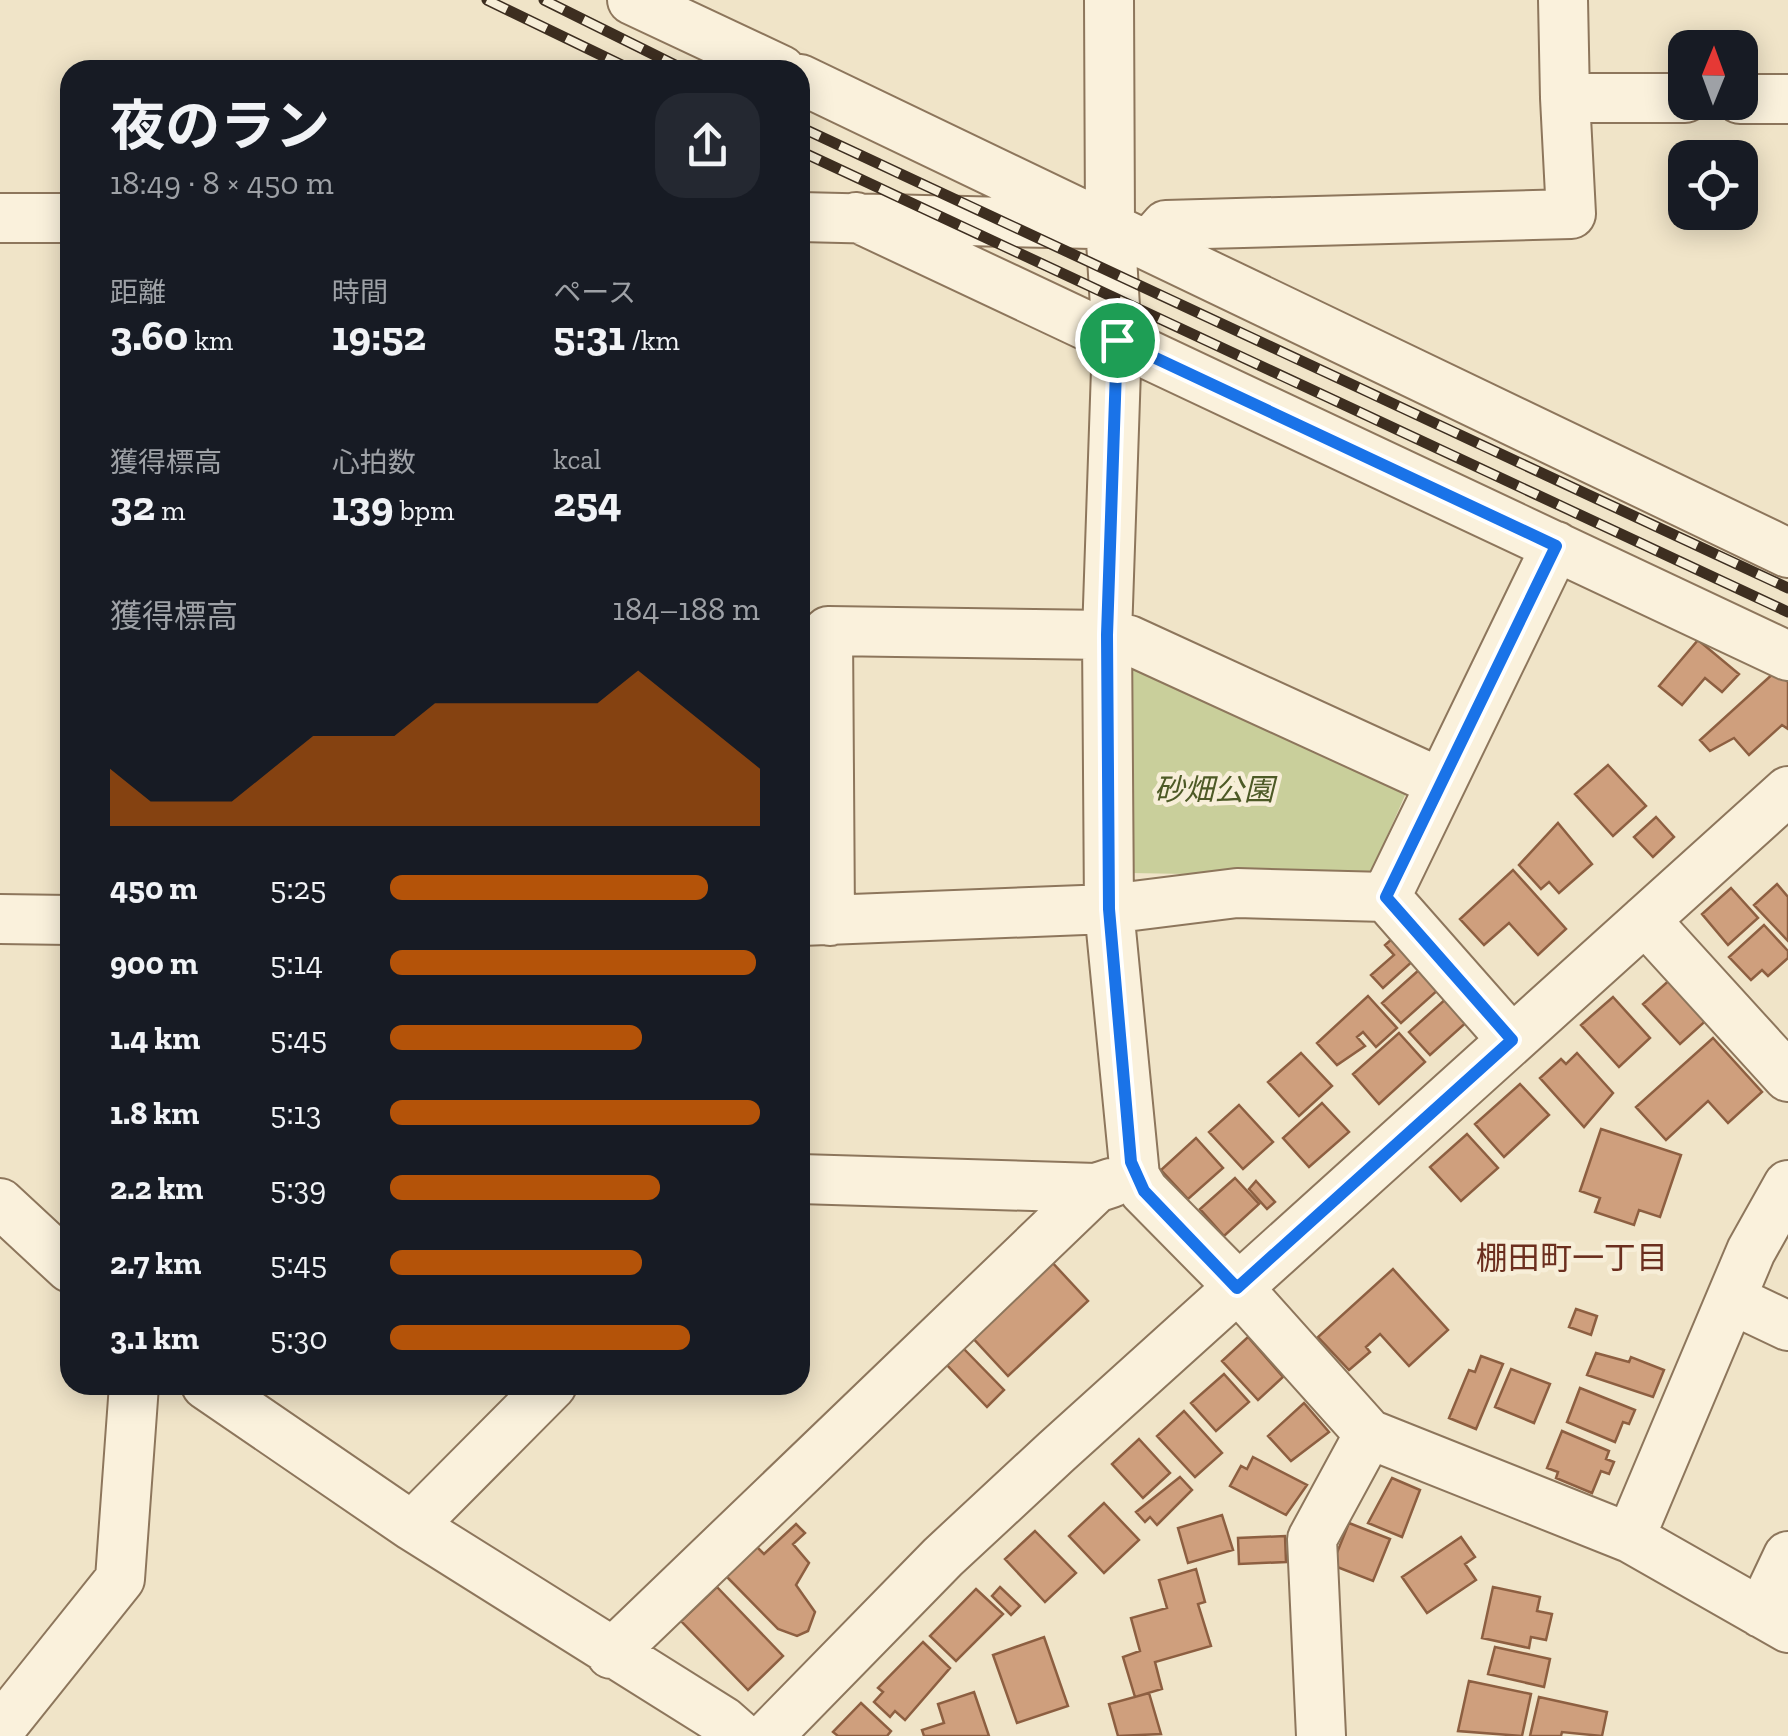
<!DOCTYPE html>
<html lang="ja">
<meta charset="utf-8">
<style>
body{margin:0;font-family:"Zilla Slab","Noto Sans JP",serif;background:#242831;color:#f1f3f6;height:100vh;display:flex;flex-direction:column;font-size:38px;white-space:nowrap}
*{box-sizing:border-box;margin:0}
p{font-size:32px;color:#9ea1a6}
.icon{flex:none;width:55px;height:55px;fill:none;stroke:currentColor;stroke-width:2;stroke-linecap:round;stroke-linejoin:round}
.map{position:relative;flex:1;overflow:hidden}
.details{position:absolute;left:60px;top:60px;width:750px;height:1335px;display:flex;flex-direction:column;background:#171b24;border-radius:30px;box-shadow:0 5px 25px #0003}
.details>*{flex:none}
.needle{width:65px;rotate:1deg}
.controls{position:absolute;left:1668px;top:30px;display:grid;gap:20px}
.controls a{display:grid;place-items:center;width:90px;height:90px;border-radius:20px;background:#171b24;box-shadow:0 5px 25px #0003;font-size:50px}
.pin{position:absolute;display:grid;place-items:center;width:85px;height:85px;color:#fff;margin:-42px;border:5px solid #fff;border-radius:50%;box-shadow:0 2px 10px #0007}
.round{display:grid;place-items:center;flex:none;width:105px;height:105px;border-radius:30px;background:#242831}
.summary{display:flex;align-items:center;justify-content:space-between;height:170px;padding:0 50px}
h1{font-size:55px;font-weight:700;line-height:75px}
.metrics{display:grid;grid-template-columns:repeat(3,1fr);gap:15px;height:170px;padding:10px 50px}
.metrics div{display:grid;align-content:center}
.metrics b{font-size:42px;font-weight:700}
.metrics small{font-size:28px;font-weight:400}
.metrics p{font-size:28px}
.chart{height:280px;padding:20px 50px}
.chart p{display:flex;justify-content:space-between}
.chart svg{width:100%;height:180px;margin-top:10px;fill:#b45309;opacity:.7}
ul{padding:0 50px;list-style:none;font-size:32px}
li{display:grid;grid-template-columns:160px 120px 1fr;align-items:center;height:75px}
li i{height:25px;border-radius:12px;background:#b45309}
.map>svg:first-child{display:block}
</style>
<div class="map">
<svg width="1788" height="1736" viewBox="0 0 1788 1736">
<rect width="100%" height="100%" fill="#f0e4c8"/>
<path fill="#c9cf9b" d="M1131,662l279,122 -41,93 -239,-4z"/>
<path fill="#cf9f7d" stroke="#8d5f41" stroke-width="2.5" d="M1698,640l41,34 -17,18 -17,-14 -23,27 -23,-19z
M1776,671l12,11v47l-6,-4 -33,30 -15,-17 -24,13 -10,-11z
M1608,765l38,41 -33,30 -38,-42z
M1656,817l18,20 -21,20 -19,-20z
M1558,823l34,41 -33,29 -10,-11 -8,7 -22,-24z
M1513,870l53,59 -28,26 -29,-32 -25,22 -24,-26z
M1777,884l11,13v44l-34,-36z
M1731,888l27,30 -30,27 -26,-31z
M1764,925l24,26v7l-20,18 -6,-6 -11,10 -22,-23z
M1394,937l21,22 -32,29 -12,-13 23,-20 -9,-10z
M1420,969l19,20 -38,34 -19,-20z
M1675,975l36,41 -31,28 -37,-40z
M1368,996l29,32 -21,19 -13,-15 -6,5 8,9 -28,19 -20,-22z
M1448,997l21,23 -39,35 -21,-23z
M1613,997l37,41 -31,29 -38,-42z
M1399,1033l26,29 -46,42 -26,-30z
M1713,1038l49,54 -34,31 -20,-22 -42,39 -30,-33z
M1301,1053l31,33 -33,30 -31,-34z
M1577,1053l36,40 -29,34 -44,-49 21,-19 5,5z
M1520,1084l29,31 -45,42 -29,-33z
M1322,1103l27,29 -40,35 -26,-29z
M1239,1105l34,37 -30,27 -34,-37z
M1601,1129l80,26 -21,62 -21,-7 -5,15 -39,-13 5,-14 -20,-7z
M1467,1134l31,34 -37,33 -31,-34z
M1196,1138l27,30 -35,31 -27,-29z
M1235,1178l24,26 -35,32 -24,-27z
M1256,1181l19,21 -8,7 -18,-20z
M1050,1260l38,41 -80,75 -38,-41z
M1393,1269l55,61 -39,36 -29,-32 -14,13 4,5 -21,18 -31,-33z
M1576,1309l21,7 -6,19 -22,-8z
M1248,1337l35,40 -25,23 -36,-39z
M963,1348l41,42 -17,17 -41,-43z
M1596,1353l33,9 2,-5 33,13 -11,27 -66,-22z
M1481,1356l22,8 -27,65 -27,-11 20,-48 6,2z
M1511,1369l39,15 -16,39 -39,-16z
M1224,1374l25,28 -33,29 -25,-28z
M1580,1388l55,22 -6,14 -6,-2 -8,20 -48,-20z
M1304,1403l25,29 -38,29 -23,-25z
M1184,1411l38,42 -27,24 -38,-41z
M1562,1431l47,20 -3,8 8,3 -5,12 -8,-3 -9,22 -36,-15 2,-6 -11,-4z
M1139,1439l31,34 -27,25 -31,-34z
M1253,1457l54,28 -21,30 -56,-29 11,-20 6,3z
M1180,1477l12,13 -35,35 -7,-8 -5,5 -9,-10z
M1392,1478l28,12 -18,47 -34,-14z
M1104,1503l35,37 -35,33 -35,-37z
M1222,1515l11,35 -45,13 -10,-35z
M1349,1523l41,16 -17,42 -41,-16z
M796,1524l9,9 -12,11 16,19 -13,22 19,27 -7,19 -11,5 -19,-7 -52,-53 31,-29 7,7z
M1035,1531l41,42 -31,29 -40,-43z
M1285,1536l1,26 -47,2 -1,-26z
M1461,1537l14,20 -10,7 11,16 -49,33 -25,-36z
M1196,1569l9,33 -7,2 13,42 -56,16 7,27 -27,8 -12,-40 17,-6 -9,-33 36,-10 -8,-28z
M717,1587l66,69 -35,34 -67,-69z
M1000,1587l20,19 -9,9 -19,-19z
M1493,1587l47,10 -3,14 15,3 -6,26 -15,-3 -2,11 -47,-10z
M976,1589l27,25 -47,47 -26,-25z
M1044,1637l24,69 -51,17 -24,-68z
M923,1642l27,26 -45,52 -10,-9 -5,6 -16,-15 9,-10 -5,-4z
M1495,1647l55,12 -6,28 -56,-13z
M1469,1681l62,13 -9,42 -64,-5z
M974,1692l15,44h-65l-2,-6 22,-7 -6,-19z
M1149,1693l12,41 -43,2 -9,-32z
M1539,1697l68,15 -5,24 -40,-4 -1,4h-31z
M861,1703l30,28 -4,5h-49l-5,-4z"/>
<g fill="none" stroke-linecap="round" stroke-linejoin="round">
<defs>
<path id="minor" d="M632,0l149,70
M1109,0l1,224 7,116 -10,295 2,274 26,267 9,15 78,79 147,164 261,104 158,90
M1563,0l2,98
M800,79l988,474
M1740,99h48
M800,217l292,7
M856,217l932,439
M0,218h70
M1150,243l16,-18 405,-11 -6,-116h120
M1386,897l170,-351
M0,919l70,1
M1645,920l143,157
M801,921l308,-12 128,-16 149,4 126,143
M830,921l-2,-290 279,4 22,5 312,143
M800,1179l296,9 15,-5
M0,1203l70,65
M1731,1299l57,27
M206,1385l206,141 311,195 17,15
M412,1526l140,-141
M1630,1538l121,-287 37,-66
M1761,1613l27,-57
M611,1654l485,-466
M0,1729l120,-150 14,-194
M768,1736l175,-179 113,-105 732,-661
M1321,1736l-9,-197 57,-105"/>
</defs>
<use href="#minor" stroke="#8d765c" stroke-width="52"/>
<use href="#minor" stroke="#faf1dc" stroke-width="48"/>
<defs>
<path id="rail" d="M487,0l145,70
M544,0l141,70
M800,127l988,461
M800,151l988,461"/>
</defs>
<use href="#rail" stroke="#3d2e20" stroke-width="11"/>
<use href="#rail" stroke="#f7eed8" stroke-width="8" stroke-dasharray="22" stroke-linecap="butt"/>
</g>
<g fill="none" stroke-linecap="round" stroke-linejoin="round">
<defs>
<path id="route" d="M1117,340l439,206 -170,351 126,143 -275,248 -93,-97 -13,-29 -22,-253 -2,-274z"/>
</defs>
<use href="#route" stroke="#fff" stroke-width="20"/>
<use href="#route" stroke="#1a73e8" stroke-width="12"/>
</g>
<g text-anchor="middle" stroke-width="9" stroke-linejoin="round" paint-order="stroke">
<g font-size="30" font-style="italic" fill="#4d5a26" stroke="#f7eed8">
<text x="1214" y="800">砂畑公園</text>
</g>
<g font-size="32" fill="#6b2e1e" stroke="#f7eed8">
<text x="1572" y="1269">棚田町一丁目</text>
</g>
</g>
</svg>
<div class="controls">
<a><svg class="needle" viewBox="-14 -14 28 28"><path d="M0-13l5 13h-10z" fill="#e53935"/><path d="M0 13l5-13h-10z" fill="#9ea1a6"/></svg></a>
<a><svg class="icon" aria-label="locate" viewBox="0 0 24 24"><circle cx="12" cy="12" r="6"/><path d="M12 2v4M12 18v4M2 12h4M18 12h4"/></svg></a>
</div>
<div class="pin" style="left:1117px;top:340px;background:#1e9e55"><svg class="icon" aria-label="arrive" viewBox="0 0 24 24"><path d="M6 21V4h12l-3 4 3 4H6"/></svg></div>
<section class="details">
<div class="summary"><div><h1>夜のラン</h1><p>18:49 · 8 × 450 m</p></div><a class="round"><svg class="icon" aria-label="share" viewBox="0 0 24 24"><path d="M12 15V3M7 8l5-5 5 5M5 13v7h14v-7"/></svg></a></div>
<div class="metrics">
<div><p>距離</p><b>3.60<small> km</small></b></div>
<div><p>時間</p><b>19:52</b></div>
<div><p>ペース</p><b>5:31<small> /km</small></b></div>
</div>
<div class="metrics">
<div><p>獲得標高</p><b>32<small> m</small></b></div>
<div><p>心拍数</p><b>139<small> bpm</small></b></div>
<div><p>kcal</p><b>254</b></div>
</div>
<div class="chart"><p><span>獲得標高</span>184–188 m</p>
<svg viewBox="0 0 160 44" preserveAspectRatio="none"><path d="M0 44V30L10 38L20 38L30 38L40 30L50 22L60 22L70 22L80 14L90 14L100 14L110 14L120 14L130 6L140 14L150 22L160 30V44z"/></svg>
</div>
<ul>
<li><b>450 m</b>5:25<i style="width:86%"></i></li>
<li><b>900 m</b>5:14<i style="width:99%"></i></li>
<li><b>1.4 km</b>5:45<i style="width:68%"></i></li>
<li><b>1.8 km</b>5:13<i style="width:100%"></i></li>
<li><b>2.2 km</b>5:39<i style="width:73%"></i></li>
<li><b>2.7 km</b>5:45<i style="width:68%"></i></li>
<li><b>3.1 km</b>5:30<i style="width:81%"></i></li>
</ul>
</section>
</div>
